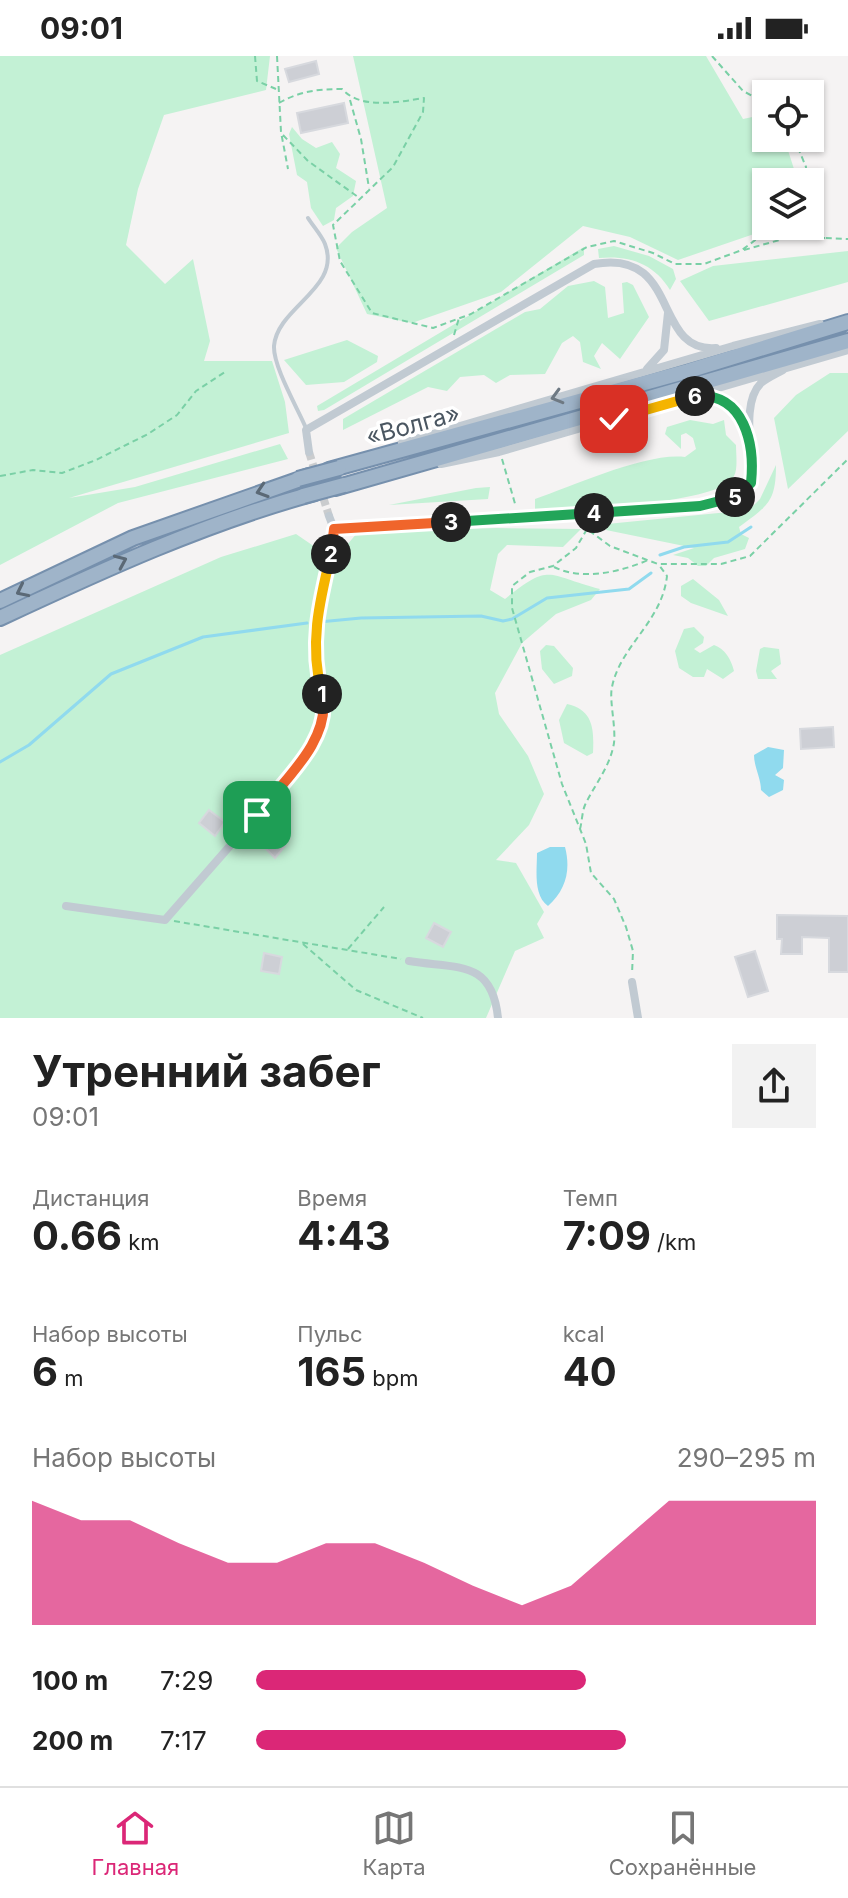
<!DOCTYPE html>
<html lang="ru">
<meta charset="utf-8">
<style>
body{margin:0;font-family:Inter,sans-serif;background:#f2f2f2;color:#222;height:100vh;display:flex;flex-direction:column;font-size:30px;white-space:nowrap}
*{box-sizing:border-box;margin:0}
p{font-size:26px;color:#767676}
.icon{flex:none;width:44px;height:44px;fill:none;stroke:currentColor;stroke-width:2;stroke-linecap:round;stroke-linejoin:round}
.map{position:relative;height:962px;overflow:hidden}
.panel{display:flex;flex-direction:column;background:#fff;flex:1}
.panel>*{flex:none}
.fabs{position:absolute;left:752px;top:24px;display:grid;gap:16px}
.fabs a{display:grid;place-items:center;width:72px;height:72px;border-radius:0px;background:#fff;box-shadow:0 2px 6px #0004;font-size:40px}
.pin{position:absolute;display:grid;place-items:center;width:68px;height:68px;color:#fff;margin:-34px;border-radius:16px;box-shadow:0 4px 12px #0006}
.km{position:absolute;width:40px;height:40px;margin:-20px;border-radius:50%;background:#222;color:#fff;font-size:22px;line-height:40px;text-align:center}
.round{display:grid;place-items:center;flex:none;width:84px;height:84px;border-radius:0px;background:#f2f2f2}
.summary{display:flex;align-items:center;justify-content:space-between;height:136px;padding:0 32px}
h1{font-size:44px;font-weight:700;line-height:60px}
.stats{display:grid;grid-template-columns:repeat(3,1fr);gap:12px;height:136px;padding:8px 32px}
.stats div{display:grid;align-content:center}
.stats b{font-size:40px;font-weight:700}
.stats small{font-size:22px;font-weight:400}
.stats p{font-size:22px}
.chart{height:224px;padding:16px 32px}
.chart p{display:flex;justify-content:space-between}
.chart svg{width:100%;height:144px;margin-top:8px;fill:#db2777;opacity:.7}
ul{padding:0 32px;list-style:none;font-size:26px}
li{display:grid;grid-template-columns:128px 96px 1fr;align-items:center;height:60px}
li i{height:20px;border-radius:10px;background:#db2777}
.status{display:flex;justify-content:space-between;align-items:center;height:56px;padding:0 40px;background:#fff;direction:ltr}
.status svg{height:22px;fill:currentColor}
.tabs{display:flex;justify-content:space-around;align-items:center;height:112px;border-top:2px solid #e0e0e0;background:#fff;font-size:22px;color:#767676}
.tabs a{display:grid;justify-items:center;gap:4px}
.tabs .current{color:#db2777}
.map>svg:first-child{display:block}
</style>
<div class="status"><b>09:01</b><svg viewBox="0 0 49 12"><path d="M0 12V9h3v3zM5 12V6h3v6zM10 12V3h3v9zM15 12V0h3v12zM26 1h20v11H26zM47 4h2v5h-2z"/></svg></div>
<div class="map">
<svg width="848" height="962" viewBox="0 0 848 962">
<rect width="100%" height="100%" fill="#f5f3f3"/>
<path fill="#c3f1d5" d="M0,0h270l-4,34 -102,25 -26,74 -12,56 39,39 28,-25 17,82 -6,20h68l13,41 4,31 -220,65 66,-11 145,-43 8,15 -170,44 -118,62z
M353,0h353l37,63 23,-5v24h18l10,31 -4,13h-24v39l-12,13 -76,26 -48,-23 -47,-11 -82,66 -89,31 -45,-9 -31,-66 16,-16 35,-24z
M292,71l10,12 14,9 16,-6 8,12 -4,14 20,13 -3,15 -17,12 -2,12 -11,6 -12,-18 -4,-26 -10,-7 -8,-41z
M614,190l35,10 24,13 3,10 -6,11c-16,-27 -42,-35 -71,-32l-1,-9z
M584,191v8l-260,155 -6,1 -1,-5z
M848,195v31l-139,39 -29,-40 33,-15z
M594,225l11,6 3,31 16,-5 -2,-30 5,-1 6,3 16,32 -29,42 -18,-16 -8,13 7,13 -18,-7 -3,-20 -7,-6 -11,7 -17,31 -35,1 -14,8 -12,-8 -24,2 -13,14 -19,-4 -85,43v-11l182,-107 15,-3 28,-23z
M347,284l31,16 -1,6 -33,20 -38,3 -22,-25z
M830,317h18v58l-60,58 -14,-71 22,-23z
M690,364l23,4 11,-4 2,15 10,10c0,9 2,24 -2,31 -13,29 -166,33 -199,35v-12c38,-13 112,-47 150,-42l11,-8 -3,-11 -7,-5 -5,2v14l-16,-15 2,-7z
M776,409c0,38 -9,41 -37,62l2,7 8,4 -4,11 -31,9 -8,8h-8l-10,-8 -15,-3 21,-7 -88,-18 1,-6 142,-14 11,-11z
M490,431l-2,12 -99,6 87,-17z
M496,472l85,1 -18,18 -56,-2 -9,9 -8,36 15,9c47,-38 42,-23 95,-10l-9,11 -35,14 -34,29 -27,50 4,21 29,42 16,38 -15,31 -33,35 20,3 28,49 -7,12 7,14 -29,13 -29,67h-486v-363l221,-98 75,-23 38,26 24,-28z
M693,523l26,21 9,16 -37,-13 -10,-7v-10z
M694,571l10,10 -1,6 -9,6 6,4 14,-8c11,4 17,14 20,26l-11,8 -16,-10 -3,8h-11l-14,-9 -4,-17 9,-22z
M546,589l8,1 19,22 -1,8 -18,8 -12,-15 -2,-18z
M764,591l15,2 2,15 -10,7 6,8h-19l-2,-8 4,-22z
M567,648c27,6 27,26 26,49l-6,3 -23,-13 -5,-23z"/>
<path fill="#90daee" d="M768,691l16,3 -1,18 -8,7 9,5 -1,10 -14,7 -8,-7c0,-12 -7,-23 -7,-35z
M550,791h15c6,23 1,43 -17,59 -15,-11 -11,-36 -11,-53z"/>
<g fill="none" stroke-linecap="round" stroke-linejoin="round">
<path stroke="#90daee" stroke-width="3" d="M660,499l24,-8 44,-5 23,-15
M319,566l42,-4 120,-2 22,5 9,-2 35,-21 82,-9 22,-16
M0,706l29,-17 82,-71 92,-37 104,-14"/>
</g>
<path fill="#cdcfd5" stroke="#d7d9de" stroke-width="2" d="M316,5l3,13 -30,8 -4,-13z
M344,47l4,20 -47,10 -4,-20z
M833,671l1,20 -33,2 -1,-20z
M209,754l16,12 -10,14 -16,-13z
M271,777l14,13 -10,12 -14,-14z
M777,859l71,1v56h-19v-34l-27,-1v17h-21l1,-15h-5z
M434,867l17,9 -8,15 -17,-9z
M755,895l13,40 -20,6 -13,-40z
M264,897l18,4 -3,17 -18,-3z"/>
<g fill="none" stroke-linecap="round" stroke-linejoin="round">
<path stroke="#caccce" stroke-width="8" stroke-dasharray="8 4" stroke-linecap="butt" d="M309,396l20,64"/>
<defs>
<path id="trunk" d="M329,414l359,-99 160,-49
M335,432l513,-147
M0,545l133,-63 176,-62
M0,562c103,-48 205,-95 315,-125"/>
</defs>
<use href="#trunk" stroke="#7690ad" stroke-width="18"/>
<path stroke="#7ad0a6" stroke-width="2" stroke-dasharray="6 4" stroke-linecap="butt" d="M255,0l2,25 19,8
M277,0l4,76 7,37
M712,0l31,35 23,12
M350,44l11,39 8,49
M279,47c21,-12 39,-14 63,-14 19,21 57,13 82,9l-1,14 -30,55 -60,58 7,36 32,52 61,15 38,-14 116,-67 27,-6 39,12 22,11h29l38,-14 32,-24
M283,79l25,26 50,36
M794,82l12,29 -1,15
M810,170l15,12 23,1
M744,194l39,-11 42,-1
M454,279l5,-17
M502,403l14,48
M0,420l33,-6 29,3 34,-13 52,-26 29,-19 19,-24 29,-19
M585,466l2,7 23,17 48,18h63l29,-8 98,-97
M587,473l-11,19 -23,18 -23,6 -18,14v22l50,176 24,60 5,29 23,26 12,28 7,24 -1,23
M554,511c28,14 67,5 94,-7
M580,773c2,-7 2,-17 5,-24 10,-21 25,-38 29,-62 2,-17 -5,-43 -2,-56 8,-41 50,-65 55,-111l-8,-11
M174,865l227,38
M303,888l53,46 67,28
M348,893l36,-42"/>
<path stroke="#c1cad2" stroke-width="4" d="M306,372c-9,-21 -33,-62 -32,-82 3,-39 68,-58 51,-102 -3,-8 -12,-18 -17,-26"/>
<path stroke="#c1cad2" stroke-width="8" d="M647,313l17,-19 4,-37
M703,340c26,5 33,15 46,37
M402,387l331,-97 87,-22
M309,396l-3,-22 288,-166c87,-16 58,89 122,84
M441,408l58,-12 349,-102
M329,460l5,13 366,-23 31,-6 20,-17c3,-28 -11,-79 10,-100 6,-5 15,-9 22,-13
M66,850l99,14 92,-105 48,-61 18,-29 1,-22 -9,-37 -1,-40 20,-97
M409,905c48,8 83,-2 89,57
M632,926l6,36"/>
<use href="#trunk" stroke="#9fb4c9" stroke-width="14"/>
<defs>
<path id="trunk-bridge" d="M298,423l41,-11
M303,440l41,-11"/>
</defs>
<use href="#trunk-bridge" stroke="#7690ad" stroke-width="18" stroke-linecap="butt"/>
<use href="#trunk-bridge" stroke="#9fb4c9" stroke-width="14"/>
</g>
<defs><path id="oneway-chevron" d="M-2-3.5L2.5 0L-2 3.5" fill="none" stroke-width="1.6" stroke-linecap="round" stroke-linejoin="round" transform="scale(2)"/></defs>
<use stroke="#6e7983" href="#oneway-chevron" transform="translate(557 341) rotate(164)"/>
<g stroke="#5b6976">
<use href="#oneway-chevron" transform="translate(262 435) rotate(162)"/>
<use href="#oneway-chevron" transform="translate(121 505) rotate(-24)"/>
<use href="#oneway-chevron" transform="translate(22 535) rotate(154)"/>
</g>
<g fill="none" stroke-linecap="round" stroke-linejoin="round">
<defs>
<path id="split-1" d="M257,759c25,-33 76,-76 65,-121"/>
<path id="split-2" d="M322,638c-13,-49 -3,-91 9,-140"/>
<path id="split-3" d="M331,498l3,-25 117,-7"/>
<path id="split-4" d="M451,466l143,-9"/>
<path id="split-5" d="M594,457l106,-7 35,-9"/>
<path id="split-6" d="M695,340c50,-4 60,49 56,87l-16,14"/>
<path id="split-7" d="M614,363l81,-23"/>
</defs>
<use href="#split-1" stroke="#fff" stroke-width="16"/>
<use href="#split-2" stroke="#fff" stroke-width="16"/>
<use href="#split-3" stroke="#fff" stroke-width="16"/>
<use href="#split-4" stroke="#fff" stroke-width="16"/>
<use href="#split-5" stroke="#fff" stroke-width="16"/>
<use href="#split-6" stroke="#fff" stroke-width="16"/>
<use href="#split-7" stroke="#fff" stroke-width="16"/>
<use href="#split-1" stroke="#f0652b" stroke-width="10"/>
<use href="#split-2" stroke="#f5b400" stroke-width="10"/>
<use href="#split-3" stroke="#f0652b" stroke-width="10"/>
<use href="#split-4" stroke="#22a559" stroke-width="10"/>
<use href="#split-5" stroke="#22a559" stroke-width="10"/>
<use href="#split-6" stroke="#22a559" stroke-width="10"/>
<use href="#split-7" stroke="#f5b400" stroke-width="10"/>
</g>
<g text-anchor="middle" stroke-width="7" stroke-linejoin="round" paint-order="stroke">
<g font-size="24" fill="#4a5661" stroke="#fff">
<text transform="translate(413 369) rotate(-15)" y="8">«Волга»</text>
</g>
</g>
</svg>
<div class="fabs">
<a><svg class="icon" aria-label="locate" viewBox="0 0 24 24"><circle cx="12" cy="12" r="6"/><path d="M12 2v4M12 18v4M2 12h4M18 12h4"/></svg></a>
<a><svg class="icon" aria-label="layers" viewBox="0 0 24 24"><path d="M12 4l9 5-9 5-9-5zM3 14l9 5 9-5"/></svg></a>
</div>
<div class="pin" style="left:257px;top:759px;background:#1e9e55"><svg class="icon" aria-label="arrive" viewBox="0 0 24 24"><path d="M6 21V4h12l-3 4 3 4H6"/></svg></div>
<div class="pin" style="left:614px;top:363px;background:#d93025"><svg class="icon" aria-label="check" viewBox="0 0 24 24"><path d="M5 12l5 5 9-10"/></svg></div>
<b class="km" style="left:322px;top:638px">1</b>
<b class="km" style="left:331px;top:498px">2</b>
<b class="km" style="left:451px;top:466px">3</b>
<b class="km" style="left:594px;top:457px">4</b>
<b class="km" style="left:735px;top:441px">5</b>
<b class="km" style="left:695px;top:340px">6</b>
</div>
<section class="panel">
<div class="summary"><div><h1>Утренний забег</h1><p>09:01</p></div><a class="round"><svg class="icon" aria-label="share" viewBox="0 0 24 24"><path d="M12 15V3M7 8l5-5 5 5M5 13v7h14v-7"/></svg></a></div>
<div class="stats">
<div><p>Дистанция</p><b>0.66<small> km</small></b></div>
<div><p>Время</p><b>4:43</b></div>
<div><p>Темп</p><b>7:09<small> /km</small></b></div>
</div>
<div class="stats">
<div><p>Набор высоты</p><b>6<small> m</small></b></div>
<div><p>Пульс</p><b>165<small> bpm</small></b></div>
<div><p>kcal</p><b>40</b></div>
</div>
<div class="chart"><p><span>Набор высоты</span>290–295 m</p>
<svg viewBox="0 0 160 44" preserveAspectRatio="none"><path d="M0 44V6L10 12L20 12L30 19L40 25L50 25L60 19L70 19L80 25L90 32L100 38L110 32L120 19L130 6L140 6L150 6L160 6V44z"/></svg>
</div>
<ul>
<li><b>100 m</b>7:29<i style="width:59%"></i></li>
<li><b>200 m</b>7:17<i style="width:66%"></i></li>
</ul>
</section>
<nav class="tabs">
<a class="current"><svg class="icon" aria-label="home" viewBox="0 0 24 24"><path d="M3 11l9-7 9 7M6 9v11h12V9"/></svg>Главная</a>
<a><svg class="icon" aria-label="map" viewBox="0 0 24 24"><path d="M3 6l6-2 6 2 6-2v14l-6 2-6-2-6 2zM9 4v14M15 6v14"/></svg>Карта</a>
<a><svg class="icon" aria-label="saved" viewBox="0 0 24 24"><path d="M7 4h10v16l-5-4-5 4z"/></svg>Сохранённые</a>
</nav>
